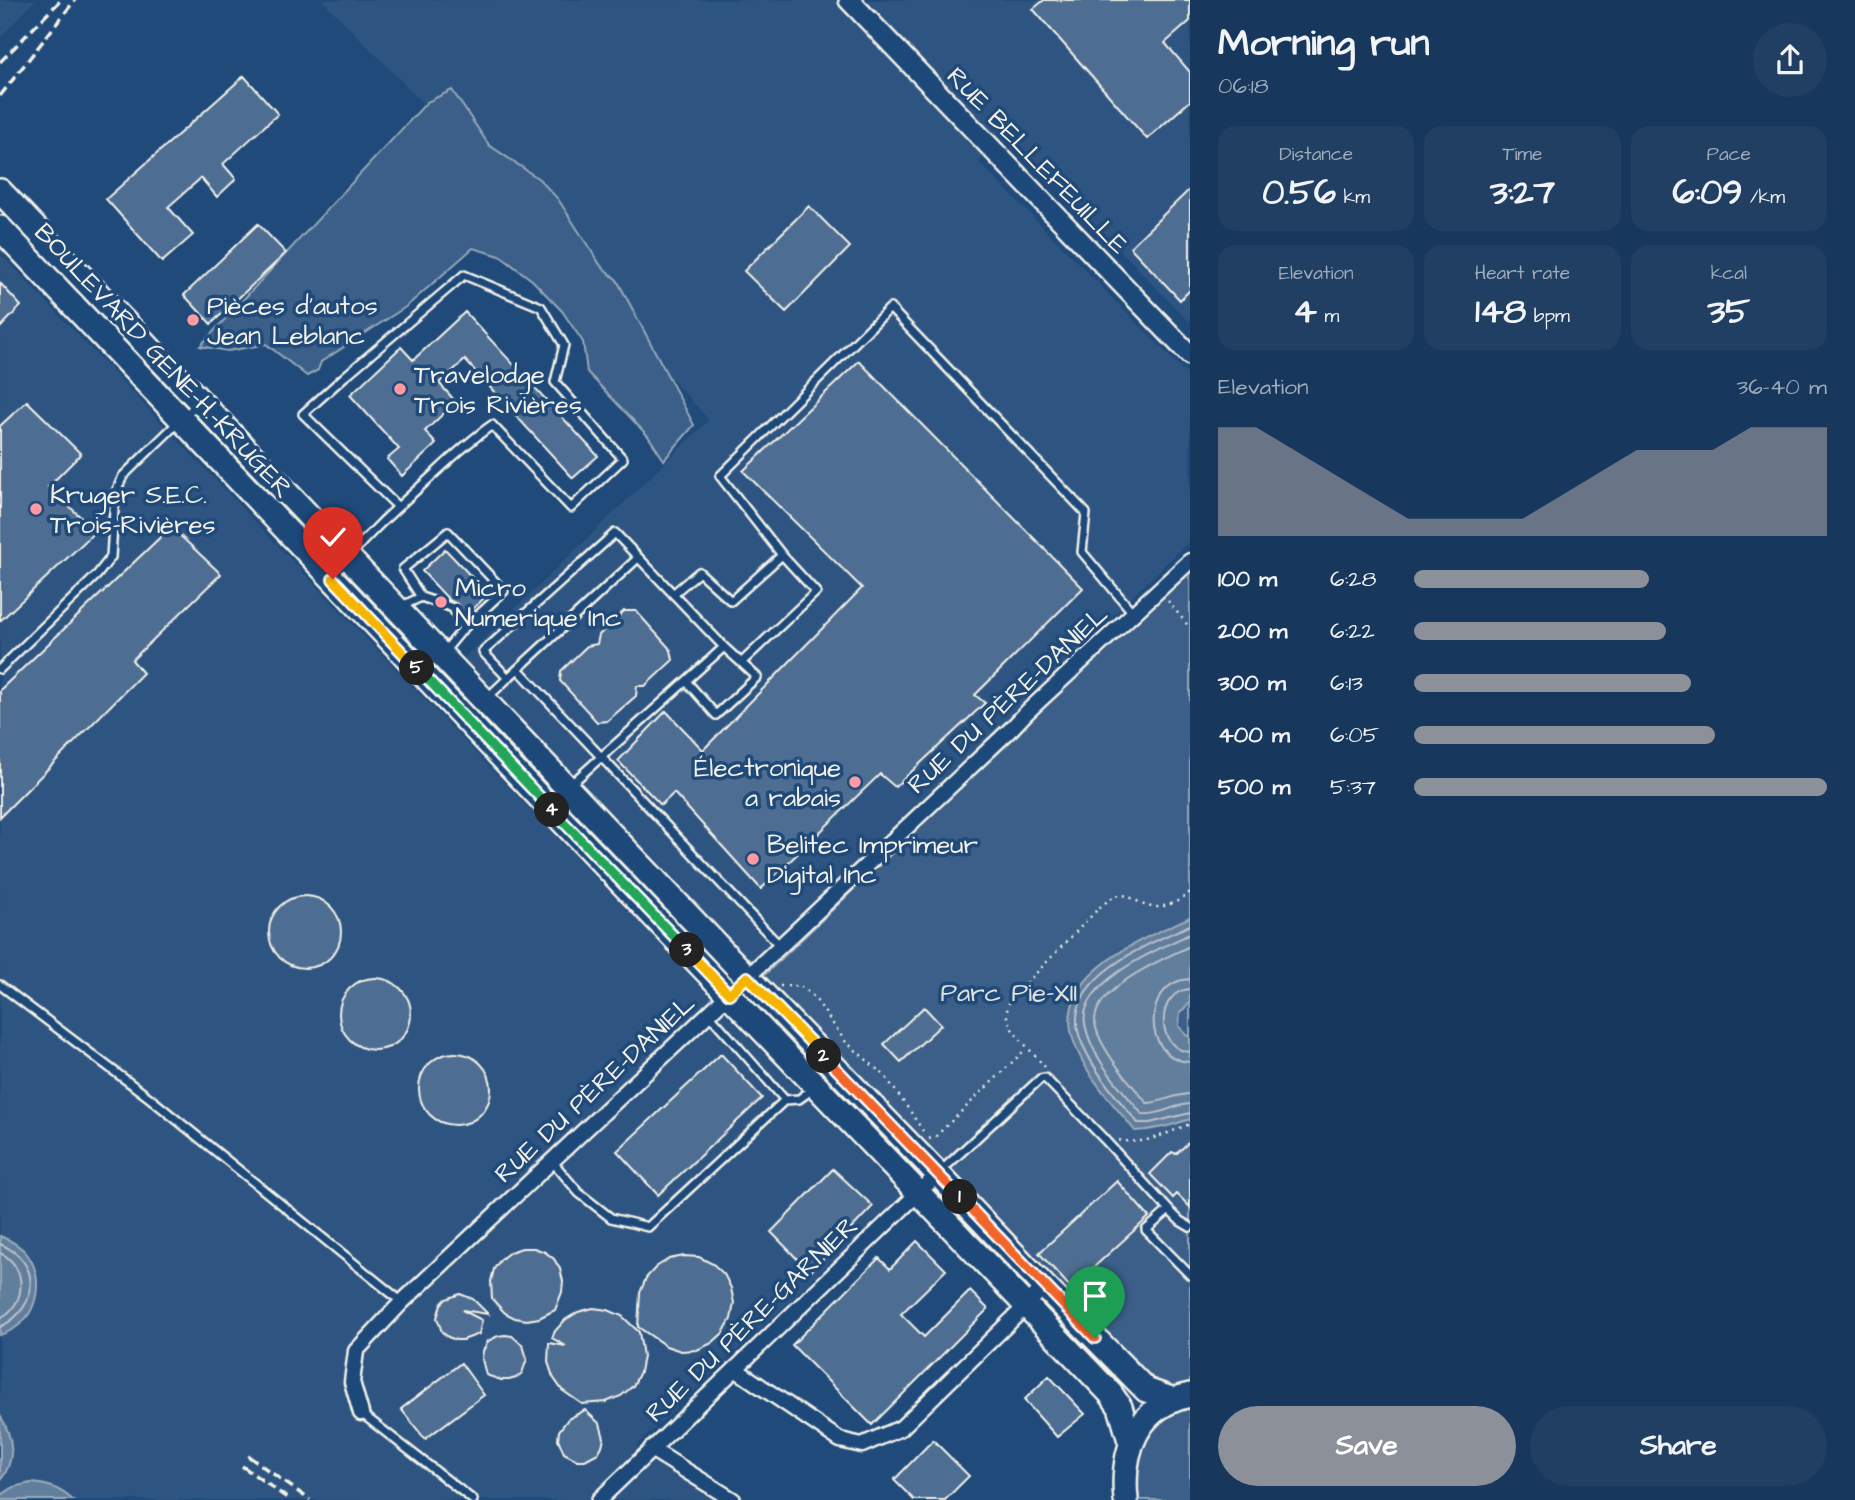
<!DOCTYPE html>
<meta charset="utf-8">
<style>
body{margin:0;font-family:"Architects Daughter",sans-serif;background:#203f62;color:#f1f3f6;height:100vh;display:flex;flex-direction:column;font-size:26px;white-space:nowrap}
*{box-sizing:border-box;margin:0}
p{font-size:23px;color:#9eacbb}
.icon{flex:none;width:38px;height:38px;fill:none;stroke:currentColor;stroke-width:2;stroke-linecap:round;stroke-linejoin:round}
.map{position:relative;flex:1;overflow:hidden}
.side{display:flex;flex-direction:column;background:#17385c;width:665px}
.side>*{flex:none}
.pin{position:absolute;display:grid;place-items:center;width:60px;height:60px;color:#fff;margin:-72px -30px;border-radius:50% 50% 50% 0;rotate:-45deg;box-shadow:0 0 7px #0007}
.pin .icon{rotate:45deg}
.km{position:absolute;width:35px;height:35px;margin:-18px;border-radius:50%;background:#222;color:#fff;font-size:19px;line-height:35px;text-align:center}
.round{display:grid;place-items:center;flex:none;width:74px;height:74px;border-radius:37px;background:#203f62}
.headline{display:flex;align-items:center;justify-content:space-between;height:119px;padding:0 28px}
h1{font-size:38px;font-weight:700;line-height:52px}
.stats{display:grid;grid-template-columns:repeat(3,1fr);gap:10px;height:119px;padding:7px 28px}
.stats div{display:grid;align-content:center;border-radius:18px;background:#203f62;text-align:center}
.stats b{font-size:35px;font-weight:700}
.stats small{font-size:19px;font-weight:400}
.stats p{font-size:19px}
.chart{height:196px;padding:14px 28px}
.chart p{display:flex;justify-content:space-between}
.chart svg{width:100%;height:126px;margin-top:7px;fill:#8c9099;opacity:.7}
.action{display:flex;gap:14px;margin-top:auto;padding:14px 28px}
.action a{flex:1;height:80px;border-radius:42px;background:#8c9099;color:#fff;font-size:28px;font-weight:700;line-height:80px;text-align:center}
.action a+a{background:#203f62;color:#f1f3f6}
ul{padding:0 28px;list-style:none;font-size:23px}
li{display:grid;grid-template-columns:112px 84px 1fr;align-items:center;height:52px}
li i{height:18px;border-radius:9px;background:#8c9099}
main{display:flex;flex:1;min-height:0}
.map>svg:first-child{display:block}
</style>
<main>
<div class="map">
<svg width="1190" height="1500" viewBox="0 0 1190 1500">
<rect width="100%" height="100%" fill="#1f4a7a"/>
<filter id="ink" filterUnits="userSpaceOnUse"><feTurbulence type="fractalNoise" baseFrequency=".0143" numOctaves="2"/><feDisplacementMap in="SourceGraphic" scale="14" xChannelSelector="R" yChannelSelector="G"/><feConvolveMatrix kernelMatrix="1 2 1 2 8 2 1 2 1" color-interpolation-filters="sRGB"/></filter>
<g filter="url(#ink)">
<path fill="#2d5581" d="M0,0h35l-35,38z
M322,0h868v323l-182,-189 -29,28 211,215v163l-444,437 -290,-311 253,-246 -292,-323z
M0,253l319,336 582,607 -265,250 81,54h-717z"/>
<path fill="#3a5f88" stroke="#97a8b8" stroke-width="2" d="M452,90l37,55 50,34 19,20 43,67 16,14 77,145 -30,35 -16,-24 -61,-64 -4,-30 -21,-31 -30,-31 -32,-24 -27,-8 -66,58 -86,56 -3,8 -11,6 -41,-32 -38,7 -28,-5 227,-244z
M1190,567v825l-28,1 -410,-406z
M1190,1397v103h-64l5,-56z"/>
<path fill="#627e9d" stroke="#9cacbb" stroke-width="2" d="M1190,917v85l-10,11 -1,13 7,9 4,2v82c-19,7 -35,11 -55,12 -22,-28 -50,-56 -61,-89 -24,-68 69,-103 116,-125z
M0,1236c10,4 20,9 27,18 17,23 12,58 -12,74 -4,3 -10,5 -15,7z
M0,1415c13,22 17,44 0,66z
M30,1483c18,1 29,5 43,17h-73v-4l14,-9z"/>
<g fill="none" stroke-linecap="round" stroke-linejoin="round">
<path stroke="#bac3ca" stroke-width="2" d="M1190,925c-43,20 -136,55 -108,118 13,30 35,55 56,80h12l40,-10
M1190,934c-30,14 -112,48 -105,90 6,34 36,64 57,90 17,2 31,-9 48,-10
M1190,946c-25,12 -95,41 -95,75 1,24 36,63 52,82 14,0 28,-9 43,-9
M1190,979c-48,2 -49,81 0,83
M1190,989c-35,2 -35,61 0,63
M0,1244c42,17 40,64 0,83
M0,1253c28,13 27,52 0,65"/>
</g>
<path fill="#4d6e92" stroke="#f4f1e8" stroke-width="2" d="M1044,0h146v21l-25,22 25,29v29l-43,38 -114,-130z
M244,76l34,38 -55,50 13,15 -19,18 -16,-19 -33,29 25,28 -31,27 -56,-63z
M1190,189v101l-10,10 -50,-53z
M809,206l41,41 -64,65 -42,-41z
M258,224l28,29 -75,71 -27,-29z
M0,283l21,23 -21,22z
M465,312l133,144 -25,22 -108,-118 -26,23 17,19 -31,29 11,13 -34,32 -15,-17 12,-10 -49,-54 51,-48 12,13z
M859,361l224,227 -108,107 10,8 -90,84 -15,-13 -119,115 -87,-96 -13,12 -43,-44 48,-50 37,39 159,-162 -119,-117z
M27,401l54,53 -33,33 48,44 -96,90v-195z
M171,527l50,47 -89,86 11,13 -143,144v-127z
M445,549l43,45 -23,23 -8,-13 -8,-4 -27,-29z
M624,611h12l35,39 2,10 -28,26h-8l-1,10 -29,25 -10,1 -37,-41 1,-10 26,-25 10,-2 2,-9z
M269 932a36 36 0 1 1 72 0a36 36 0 1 1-72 0Z
M339 1014a36 36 0 1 1 72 0a36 36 0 1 1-72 0Z
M924,1007l17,18 -40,37 -17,-18z
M419 1089a36 36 0 1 1 72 0a36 36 0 1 1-72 0Z
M721,1054l41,44 -104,97 -41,-44z
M1190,1141v66l-13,-13 -4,4 -23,-24 22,-22 4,2z
M833,1169l40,37 -63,66 -39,-40z
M1117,1181l32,36 -78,71 -32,-35z
M917,1241l29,29 -45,44 23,23 46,-46 18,18 -116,116 -80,-80 87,-87 11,11z
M522,1248h12l11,4 9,7 6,10 3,12 -1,11 -7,18 -16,8 -12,2 -12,-2 -10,-5 -13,-14 -1,-18 3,-12 7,-10 9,-7z
M684,1256l15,1 14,7 11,10 7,14 3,15 -3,16 -8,14 -11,10 -15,7 -16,1 -15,-5 -28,-19 2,-34 6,-15 10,-11 13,-8z
M460,1294l13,5 15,15 -26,-4 20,10 -3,14 -16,6h-7l-8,-3 -6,-5 -5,-14 4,-14 5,-5z
M593,1308l15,2 14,6 17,16 4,24 -3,16 -7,14 -12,10 -15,6 -24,2 -20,-14 -9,-13 -5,-15 1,-19 17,3 -14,-8 3,-7 10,-11 13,-8z
M505,1335l7,1 11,9 4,14 -5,14 -6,5 -7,2h-8l-15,-5 -4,-16 1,-8 5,-10 10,-5z
M461,1363l23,32 -59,44 -24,-30z
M1049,1376l36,38 -28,23 -33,-37z
M585,1410l15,14 4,14 -2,8 -4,7 -13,7h-8l-13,-7 -6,-14 1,-8 9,-12z
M933,1440l36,36 -24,24h-31l-20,-20z"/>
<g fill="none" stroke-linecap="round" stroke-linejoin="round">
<defs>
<path id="lane" d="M335,575c24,-33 56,-62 87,-90 22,-20 44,-42 70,-60l79,83 52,-49 -68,-77 9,-37 -23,-38 -77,-32 -120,102 -41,37 95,93
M673,594l26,-22 32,29 51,-46
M421,597l-18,-28 45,-37 56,59 -41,38
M400,607l21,-10 32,11 10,21 -20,24
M742,662l74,-70 -34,-37 -62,-79 170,-168 196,205 -4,39 52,62
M0,669l97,-94 14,-18 4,-63 8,-18 75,-73
M518,669l262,277
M508,678l130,-120
M686,681l30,34 41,-38 -33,-30
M487,698l21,-20 -25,-26 132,-119 109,114 -154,138
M0,985l151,114 251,203
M709,1014l76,86 14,-1 14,-10
M552,1161l27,32 32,25 37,9 137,-127
M941,1171l99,-92 5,-1 59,61 65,71 11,11 10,6
M1169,1210l-23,20 44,45
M361,1413l112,87"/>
<path id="street" d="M735,1369l105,71 22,5 39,-17 126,-123 17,-19
M361,1413l-9,-31 4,-31 46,-49 610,-574 15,-16 163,-151
M651,1449l82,51
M599,1500l339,-326"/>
<path id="secondary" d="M849,0l341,355"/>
<path id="primary" d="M0,191l747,786 191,197 106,112 102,104 28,10
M0,228l548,578 563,588 9,13 11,37
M1126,1500c-5,-49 11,-94 64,-105"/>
</defs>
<use href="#lane" stroke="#f4f1e8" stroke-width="12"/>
<use href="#street" stroke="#f4f1e8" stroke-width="19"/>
<use href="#secondary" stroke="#f4f1e8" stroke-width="24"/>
<use href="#primary" stroke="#f4f1e8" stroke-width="28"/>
<path stroke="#f4f1e8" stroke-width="2.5" stroke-dasharray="2 5" stroke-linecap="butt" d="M1168,601l22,27
M780,986h20l14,11 31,44 40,35 25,35 13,20
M1045,1067l-32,-36 -7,-17 4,-14 90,-93c4,-3 9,-8 14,-10 11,-6 20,3 30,8 15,6 35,-2 46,-13
M929,1139l7,-3 90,-87
M1119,1140c26,6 47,-7 71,-16"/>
<use href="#lane" stroke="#1f4a7a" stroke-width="7"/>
<use href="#street" stroke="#1f4a7a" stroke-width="14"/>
<use href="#secondary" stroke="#1f4a7a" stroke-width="19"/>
<use href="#primary" stroke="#1f4a7a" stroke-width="23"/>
<path stroke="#f4f1e8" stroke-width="3.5" stroke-dasharray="10 5" stroke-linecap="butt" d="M0,62l61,-62
M0,96l75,-96
M248,1456l62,44
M242,1466l48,34"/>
</g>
</g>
<g fill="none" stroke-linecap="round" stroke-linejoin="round" filter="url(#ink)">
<defs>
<path id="split-1" d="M960,1197l135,141"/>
<path id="split-2" d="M824,1056l136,141"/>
<path id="split-3" d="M687,950l42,44 18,-17 77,79"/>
<path id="split-4" d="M552,810l135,140"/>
<path id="split-5" d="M417,668l135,142"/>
<path id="split-6" d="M333,579l84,89"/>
</defs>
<use href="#split-1" stroke="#fff" stroke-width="14"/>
<use href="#split-2" stroke="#fff" stroke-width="14"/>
<use href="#split-3" stroke="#fff" stroke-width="14"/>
<use href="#split-4" stroke="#fff" stroke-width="14"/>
<use href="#split-5" stroke="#fff" stroke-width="14"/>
<use href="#split-6" stroke="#fff" stroke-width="14"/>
<use href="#split-1" stroke="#f0652b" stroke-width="9"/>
<use href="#split-2" stroke="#f0652b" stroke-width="9"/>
<use href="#split-3" stroke="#f5b400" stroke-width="9"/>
<use href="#split-4" stroke="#22a559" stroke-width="9"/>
<use href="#split-5" stroke="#22a559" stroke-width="9"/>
<use href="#split-6" stroke="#f5b400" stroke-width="9"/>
</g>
<g fill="#ff9aa2" stroke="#1f4a7a" stroke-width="2.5">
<circle cx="193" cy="320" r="7"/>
<circle cx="400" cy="389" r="7"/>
<circle cx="36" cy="509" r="7"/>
<circle cx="441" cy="602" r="7"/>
<circle cx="855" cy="782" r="7"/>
<circle cx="753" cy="859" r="7"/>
</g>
<g text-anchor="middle" stroke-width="7" stroke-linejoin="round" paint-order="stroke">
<g font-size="26" fill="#f4f1e8" stroke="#1f4a7a">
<text transform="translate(1038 160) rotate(46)" y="9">RUE BELLEFEUILLE</text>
<text transform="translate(164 360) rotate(47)" y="9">BOULEVARD GENE-H.-KRUGER</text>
<text transform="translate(1007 699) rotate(-43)" y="9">RUE DU PÈRE-DANIEL</text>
<text transform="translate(594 1088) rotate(-43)" y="9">RUE DU PÈRE-DANIEL</text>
<text transform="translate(751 1319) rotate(-44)" y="9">RUE DU PÈRE-GARNIER</text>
</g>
<g font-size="26" fill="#f4f1e8" stroke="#1f4a7a" text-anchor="start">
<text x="207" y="314">Pièces d'autos<tspan x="207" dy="30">Jean Leblanc</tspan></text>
<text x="414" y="383">Travelodge<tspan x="414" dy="30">Trois Rivières</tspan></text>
<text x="50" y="503">Kruger S.E.C.<tspan x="50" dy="30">Trois-Rivières</tspan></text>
<text x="455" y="596">Micro<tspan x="455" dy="30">Numerique Inc</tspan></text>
<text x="841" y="776" text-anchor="end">Électronique<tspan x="841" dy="30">a rabais</tspan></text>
<text x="767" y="853">Belitec Imprimeur<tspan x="767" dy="30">Digital Inc</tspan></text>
</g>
<g font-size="26" fill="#e1e2de" stroke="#1f4a7a">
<text x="1009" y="1001">Parc Pie-XII</text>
</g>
</g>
</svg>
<div class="pin" style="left:1095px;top:1338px;background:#1e9e55"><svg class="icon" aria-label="arrive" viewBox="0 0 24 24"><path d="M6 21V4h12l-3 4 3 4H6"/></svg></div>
<div class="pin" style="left:333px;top:579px;background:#d93025"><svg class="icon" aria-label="check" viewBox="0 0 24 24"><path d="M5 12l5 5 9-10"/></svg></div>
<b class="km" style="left:960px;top:1197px">1</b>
<b class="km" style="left:824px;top:1056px">2</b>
<b class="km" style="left:687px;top:950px">3</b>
<b class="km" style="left:552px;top:810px">4</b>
<b class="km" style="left:417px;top:668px">5</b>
</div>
<section class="side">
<div class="headline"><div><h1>Morning run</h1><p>06:18</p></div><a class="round"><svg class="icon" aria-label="share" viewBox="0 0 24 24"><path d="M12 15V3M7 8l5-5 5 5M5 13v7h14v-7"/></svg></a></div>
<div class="stats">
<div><p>Distance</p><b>0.56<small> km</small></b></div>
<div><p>Time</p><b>3:27</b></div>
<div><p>Pace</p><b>6:09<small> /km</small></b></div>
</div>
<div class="stats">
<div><p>Elevation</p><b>4<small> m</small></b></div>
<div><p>Heart rate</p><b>148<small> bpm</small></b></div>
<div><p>kcal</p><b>35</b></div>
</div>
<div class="chart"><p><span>Elevation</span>36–40 m</p>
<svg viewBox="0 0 160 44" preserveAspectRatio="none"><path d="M0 44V6L10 6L20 14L30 22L40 30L50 38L60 38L70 38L80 38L90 30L100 22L110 14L120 14L130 14L140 6L150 6L160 6V44z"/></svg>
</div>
<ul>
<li><b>100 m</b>6:28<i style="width:57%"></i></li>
<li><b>200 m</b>6:22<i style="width:61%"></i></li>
<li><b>300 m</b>6:13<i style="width:67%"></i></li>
<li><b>400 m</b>6:05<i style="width:73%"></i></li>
<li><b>500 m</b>5:37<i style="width:100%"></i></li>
</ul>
<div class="action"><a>Save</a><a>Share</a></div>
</section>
</main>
